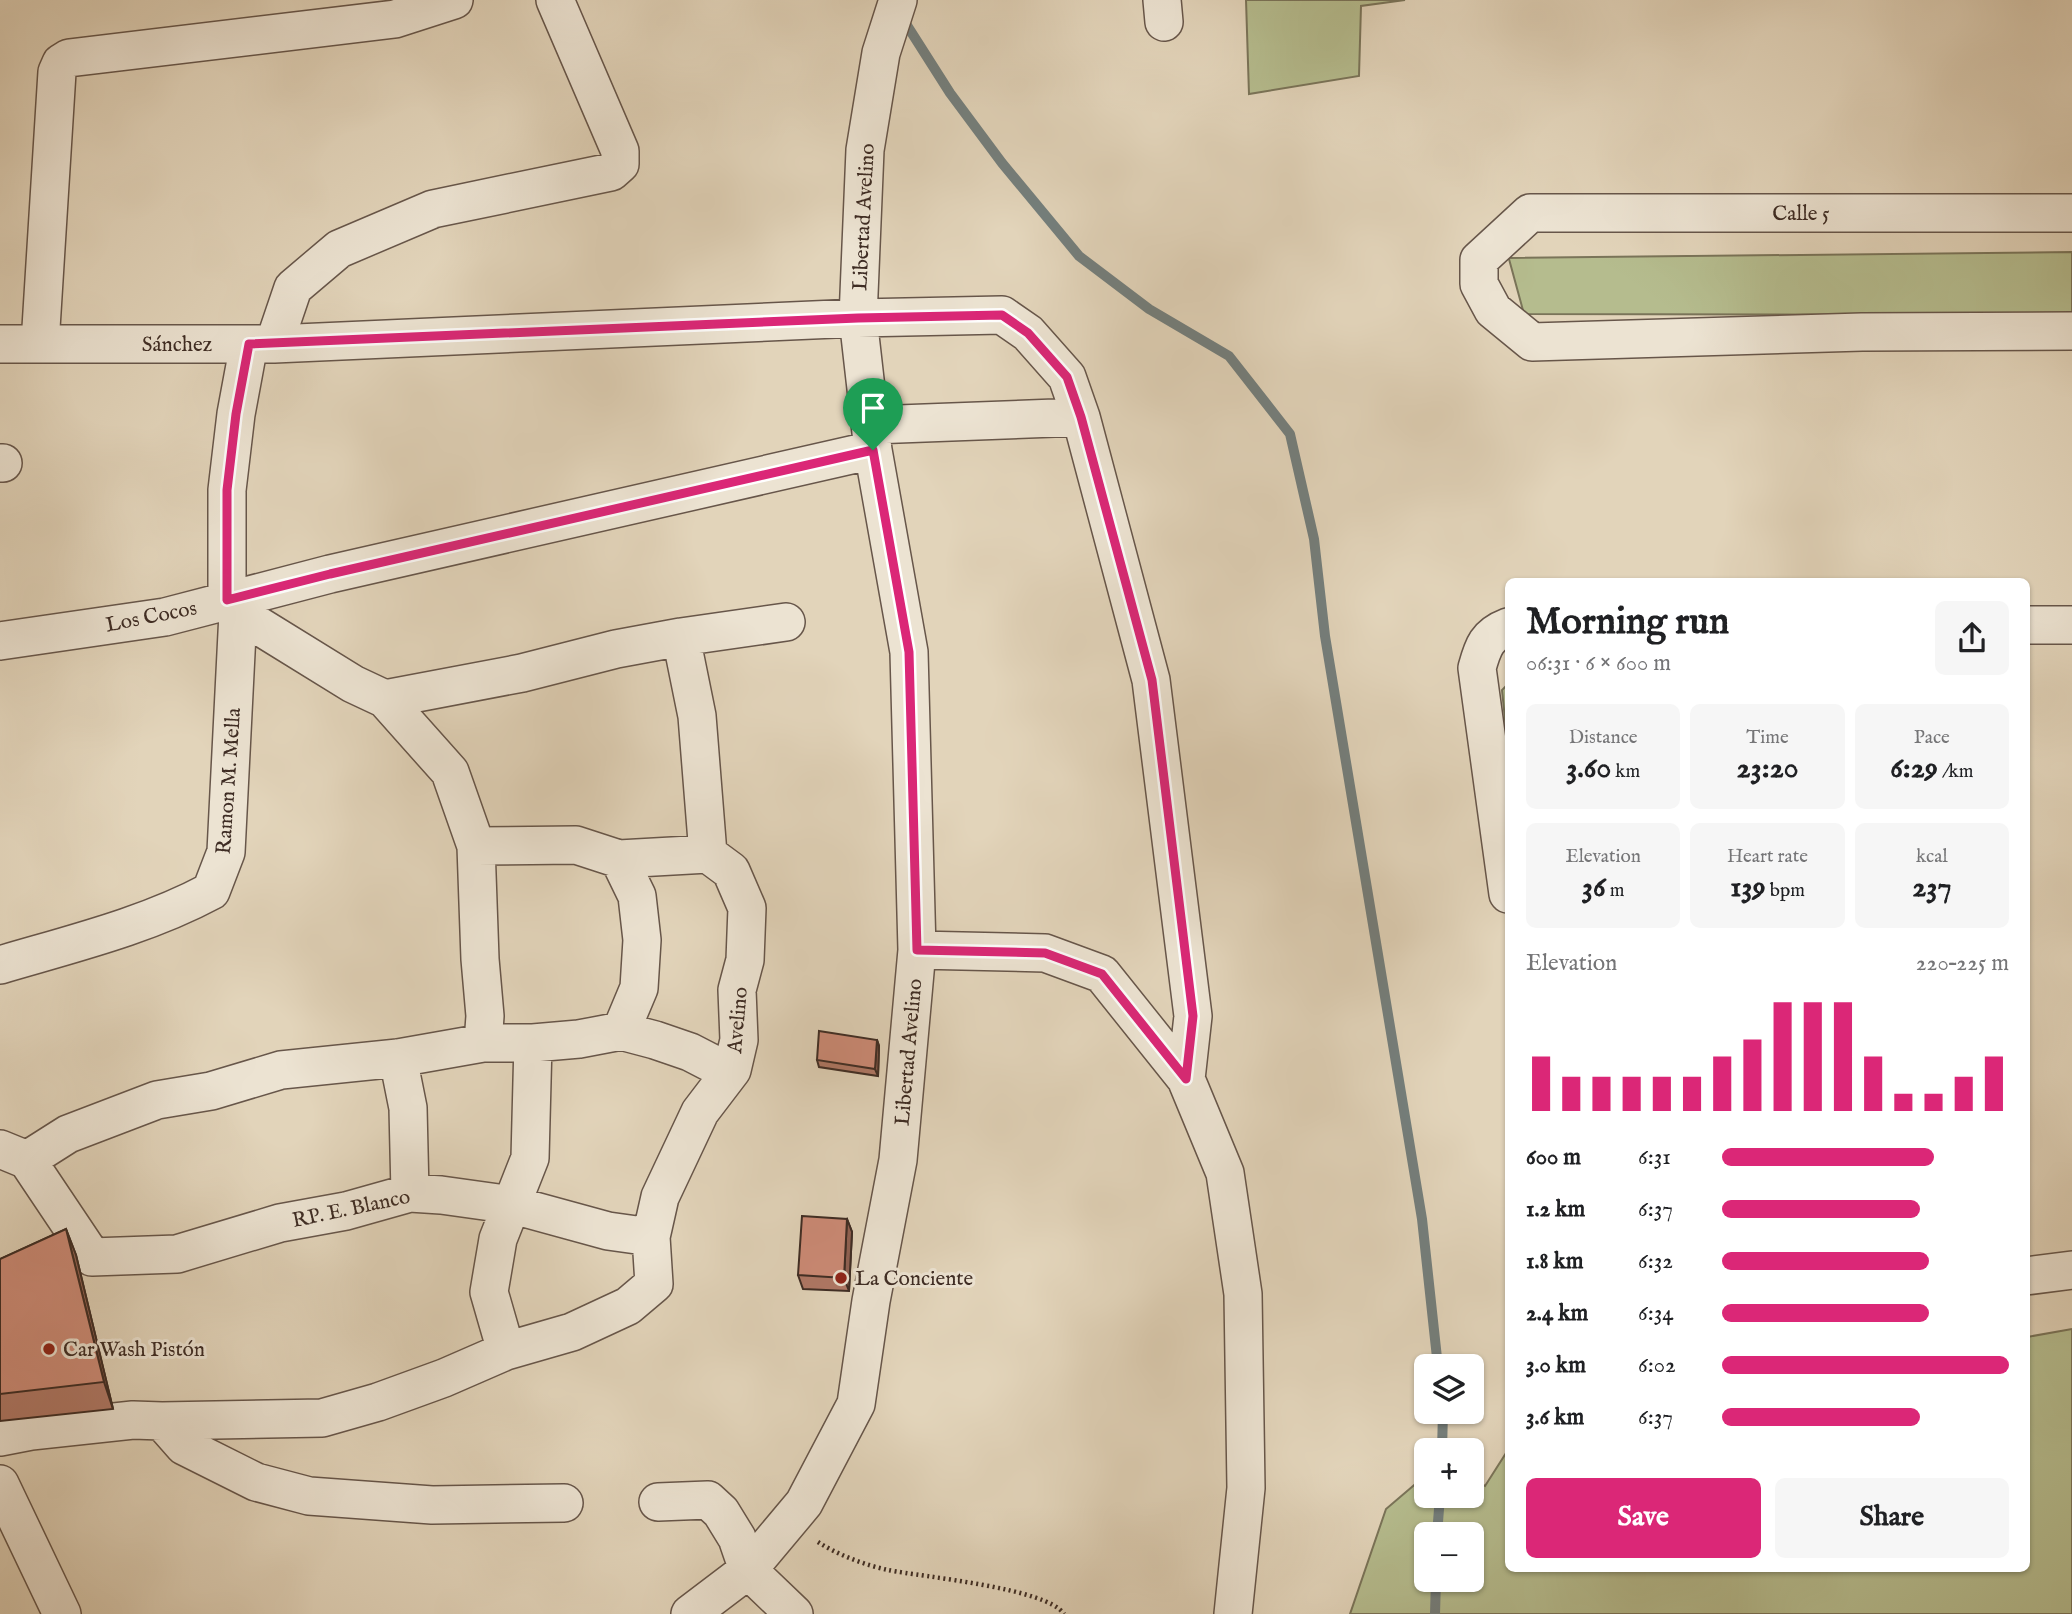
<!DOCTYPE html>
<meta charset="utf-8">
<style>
body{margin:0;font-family:"IM FELL English",serif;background:#f6f6f6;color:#202124;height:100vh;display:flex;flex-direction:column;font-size:26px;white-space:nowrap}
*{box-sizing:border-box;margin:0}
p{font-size:23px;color:#757577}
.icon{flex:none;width:38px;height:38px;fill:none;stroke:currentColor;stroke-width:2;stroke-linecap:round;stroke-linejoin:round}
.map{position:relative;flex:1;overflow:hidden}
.panel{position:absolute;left:1505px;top:578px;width:525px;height:994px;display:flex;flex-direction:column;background:#fff;border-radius:10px;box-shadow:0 2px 5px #0004}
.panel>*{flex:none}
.tools{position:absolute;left:1414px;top:1354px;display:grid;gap:14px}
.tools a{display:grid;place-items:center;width:70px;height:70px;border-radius:10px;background:#fff;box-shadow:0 2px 5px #0004;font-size:35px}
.pin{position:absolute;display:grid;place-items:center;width:60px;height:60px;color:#fff;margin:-72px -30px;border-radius:50% 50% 50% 0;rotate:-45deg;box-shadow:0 0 7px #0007}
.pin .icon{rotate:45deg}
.round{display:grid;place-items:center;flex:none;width:74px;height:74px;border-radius:10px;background:#f6f6f6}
.overview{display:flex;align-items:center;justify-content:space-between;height:119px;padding:0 21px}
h1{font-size:38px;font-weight:700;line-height:52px}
.metrics{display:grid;grid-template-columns:repeat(3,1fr);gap:10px;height:119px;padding:7px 21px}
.metrics div{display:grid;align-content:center;border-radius:10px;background:#f6f6f6;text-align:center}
.metrics b{font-size:30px;font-weight:700}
.metrics small{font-size:19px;font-weight:400}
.metrics p{font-size:19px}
.chart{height:196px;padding:14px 21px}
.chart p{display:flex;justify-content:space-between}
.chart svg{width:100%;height:126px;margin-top:7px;stroke:#db2777;stroke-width:6}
.primary-button{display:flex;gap:14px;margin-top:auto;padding:14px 21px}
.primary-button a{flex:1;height:80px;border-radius:10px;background:#db2777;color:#fff;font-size:28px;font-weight:700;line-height:80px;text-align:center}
.primary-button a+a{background:#f6f6f6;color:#202124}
ul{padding:0 21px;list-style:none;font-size:23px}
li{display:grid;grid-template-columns:112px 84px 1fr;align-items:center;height:52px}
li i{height:18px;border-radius:9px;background:#db2777}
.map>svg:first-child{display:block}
</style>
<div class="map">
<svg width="2072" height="1614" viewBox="0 0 2072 1614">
<rect width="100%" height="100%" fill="#e2d4ba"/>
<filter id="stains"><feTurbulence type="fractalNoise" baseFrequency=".00286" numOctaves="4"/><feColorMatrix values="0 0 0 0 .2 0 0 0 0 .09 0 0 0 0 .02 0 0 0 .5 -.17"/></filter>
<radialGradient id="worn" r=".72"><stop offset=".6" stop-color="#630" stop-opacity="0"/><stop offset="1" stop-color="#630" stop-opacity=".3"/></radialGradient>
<path fill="#b5bc8e" stroke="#7a7459" stroke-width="2" fill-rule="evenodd" d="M1246,0h159l-44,6 -2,70 -110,18z
M1503,237l8,21 561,-6v63l-548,-1z
M1508,684v64l-6,-58z
M2072,1329v285h-722l36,-105 40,-34v21h46v-17l13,7 23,-36v118h518l1,-231zM1426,1535h46v45h-46z"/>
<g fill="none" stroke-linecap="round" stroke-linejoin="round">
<path stroke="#747f7d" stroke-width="10" d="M901,16l49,77 52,70 77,93 70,53 80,47 61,78 24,105 11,97 97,583 16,148
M1442,1451l1,-39
M1437,1535l3,-39
M1435,1614l1,-34"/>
<defs>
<path id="minor" d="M1162,0l2,22
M2072,213h-542l-51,47v24l14,26 39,32 330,-10 210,-1
M0,344h274l584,-26 144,-3 26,18 39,44 14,40 70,263 42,336 -7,63 39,94 18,121 3,194 -13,126
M40,344l17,-272 4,-9 8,-5 326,-39 59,-19
M249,344l-13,70 -9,76v111l11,12 115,71 32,15 65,73 26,74 4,113 5,57 -2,27
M274,344l19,-56 46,-39 94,-40 178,-37 9,-8v-13l-65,-151
M872,425l209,-8
M0,463h3
M2026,625h46
M1508,627c-21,8 -25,19 -31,41l31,226
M681,637l105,-15
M0,641l165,-24 165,-43 543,-124
M385,699l137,-26 94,-24 65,-12 16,79 11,138
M619,859l18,37 5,44 -3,48 -18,43
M917,950l128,3 57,21 84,105
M0,965c71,-21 146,-39 211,-74l15,-39 12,-239
M398,1058l10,50 2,85
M0,1149l27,11 65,97 85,-3 103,-31 66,-12 64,-18 31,2 72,10 95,26 43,6
M27,1160l41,-26 89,-34 54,-9 70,-21 117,-12 85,-15h50l46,-4 42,-8 34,9 35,12 31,16 11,2
M2026,1276l46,-6
M506,1351l-17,-59 9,-53 32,-81 3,-115
M162,1421l22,25 72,36 53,14 123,9 132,-2
M0,1437l31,-6 102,-11 29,1 160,-3 56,-16 66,-24 62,-27 66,-19 56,-26 26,-22 -3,-47 9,-40 40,-85 32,-42 7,-30 -2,-50 8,-30 2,-52 -16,-37 -23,-17 -89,5 -43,-14 -100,1
M0,1484l62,130
M658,1502l50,-2 13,12 16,26 11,32 46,44
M690,1614l58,-44 56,-67 52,-99 15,-103 27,-141 19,-210 -8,-298 -36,-202 -15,-132 7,-168 16,-97 17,-53"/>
</defs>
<use href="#minor" stroke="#67564a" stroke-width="40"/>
<path stroke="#3e2c24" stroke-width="4.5" stroke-dasharray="2 3.5" stroke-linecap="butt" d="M818,1542c20,13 47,23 70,28 35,7 159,18 176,44"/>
<use href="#minor" stroke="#ece3d2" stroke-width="37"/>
</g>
<path fill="#b07866" stroke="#3e2c24" stroke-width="2" d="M877,1040l2,6 -1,30 -59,-9 -2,-7z
M847,1219l5,13 -3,59 -46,-2 -5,-14z
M66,1229l10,26 37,154 -113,12v-162z"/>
<path fill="#906153" stroke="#3e2c24" stroke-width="2" d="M877,1040l2,6 -1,30 -3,-7z
M847,1219l5,13 -3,59 -5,-13z
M66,1229l10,26 37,154 -9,-27z"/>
<path fill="#cd8b77" stroke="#3e2c24" stroke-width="2" d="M819,1031l58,9 -2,29 -58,-9z
M802,1216l45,3 -3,59 -46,-3z
M66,1229l38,153 -104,12v-135z"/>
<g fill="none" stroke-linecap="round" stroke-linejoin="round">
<defs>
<path id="route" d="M1002,315l26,18 39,44 14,40 71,263 41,336 -7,63 -84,-105 -57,-21 -128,-3 -8,-298 -36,-202 -543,124 -103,26v-110l9,-76 13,-70 609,-26z"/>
</defs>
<use href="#route" stroke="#fff" stroke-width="14"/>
<use href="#route" stroke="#db2777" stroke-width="9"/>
</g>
<g fill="#8f2418" stroke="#ece3d2" stroke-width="2.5">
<circle cx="841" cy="1278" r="7"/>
<circle cx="49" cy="1349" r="7"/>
</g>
<g text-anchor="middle" stroke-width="6" stroke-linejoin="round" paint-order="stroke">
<g font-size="21" fill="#3e2c24" stroke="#ece3d2">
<text x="1801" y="220">Calle 5</text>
<text transform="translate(863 217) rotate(-87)" y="7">Libertad Avelino</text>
<text x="177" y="351">Sánchez</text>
<text transform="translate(151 616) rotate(-11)" y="7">Los Cocos</text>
<text transform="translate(228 781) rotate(-86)" y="7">Ramon M. Mella</text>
<text transform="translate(737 1020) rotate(-85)" y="7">Avelino</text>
<text transform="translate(908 1052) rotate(-85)" y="7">Libertad Avelino</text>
<text transform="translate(351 1208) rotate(-12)" y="7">RP. E. Blanco</text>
</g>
<g font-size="21" fill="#3e2c24" stroke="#ece3d2" text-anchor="start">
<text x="855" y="1285">La Conciente</text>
<text x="63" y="1356">Car Wash Pistón</text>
</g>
</g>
<rect width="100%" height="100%" filter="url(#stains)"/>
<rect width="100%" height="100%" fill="url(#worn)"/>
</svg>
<div class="tools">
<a><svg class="icon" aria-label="layers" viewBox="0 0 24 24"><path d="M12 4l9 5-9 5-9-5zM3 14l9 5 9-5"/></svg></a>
<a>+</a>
<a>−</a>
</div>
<div class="pin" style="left:873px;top:450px;background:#1e9e55"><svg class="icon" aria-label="arrive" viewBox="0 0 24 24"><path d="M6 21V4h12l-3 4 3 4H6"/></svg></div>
<section class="panel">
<div class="overview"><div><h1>Morning run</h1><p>06:31 · 6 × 600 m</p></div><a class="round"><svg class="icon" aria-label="share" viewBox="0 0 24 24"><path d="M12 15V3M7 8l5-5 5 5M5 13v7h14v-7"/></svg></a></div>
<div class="metrics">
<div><p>Distance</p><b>3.60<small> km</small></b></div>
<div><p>Time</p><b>23:20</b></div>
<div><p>Pace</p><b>6:29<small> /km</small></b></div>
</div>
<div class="metrics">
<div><p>Elevation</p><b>36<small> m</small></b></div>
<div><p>Heart rate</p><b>139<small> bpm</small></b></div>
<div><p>kcal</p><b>237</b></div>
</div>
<div class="chart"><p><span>Elevation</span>220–225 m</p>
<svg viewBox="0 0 160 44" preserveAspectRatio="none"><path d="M5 44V25M15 44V32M25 44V32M35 44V32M45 44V32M55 44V32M65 44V25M75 44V19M85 44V6M95 44V6M105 44V6M115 44V25M125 44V38M135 44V38M145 44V32M155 44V25"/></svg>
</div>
<ul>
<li><b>600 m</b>6:31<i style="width:74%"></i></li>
<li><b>1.2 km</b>6:37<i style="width:69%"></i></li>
<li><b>1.8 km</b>6:32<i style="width:72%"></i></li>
<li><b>2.4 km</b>6:34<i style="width:72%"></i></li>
<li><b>3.0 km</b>6:02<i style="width:100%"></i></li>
<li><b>3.6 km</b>6:37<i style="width:69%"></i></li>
</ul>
<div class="primary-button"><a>Save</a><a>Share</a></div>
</section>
</div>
